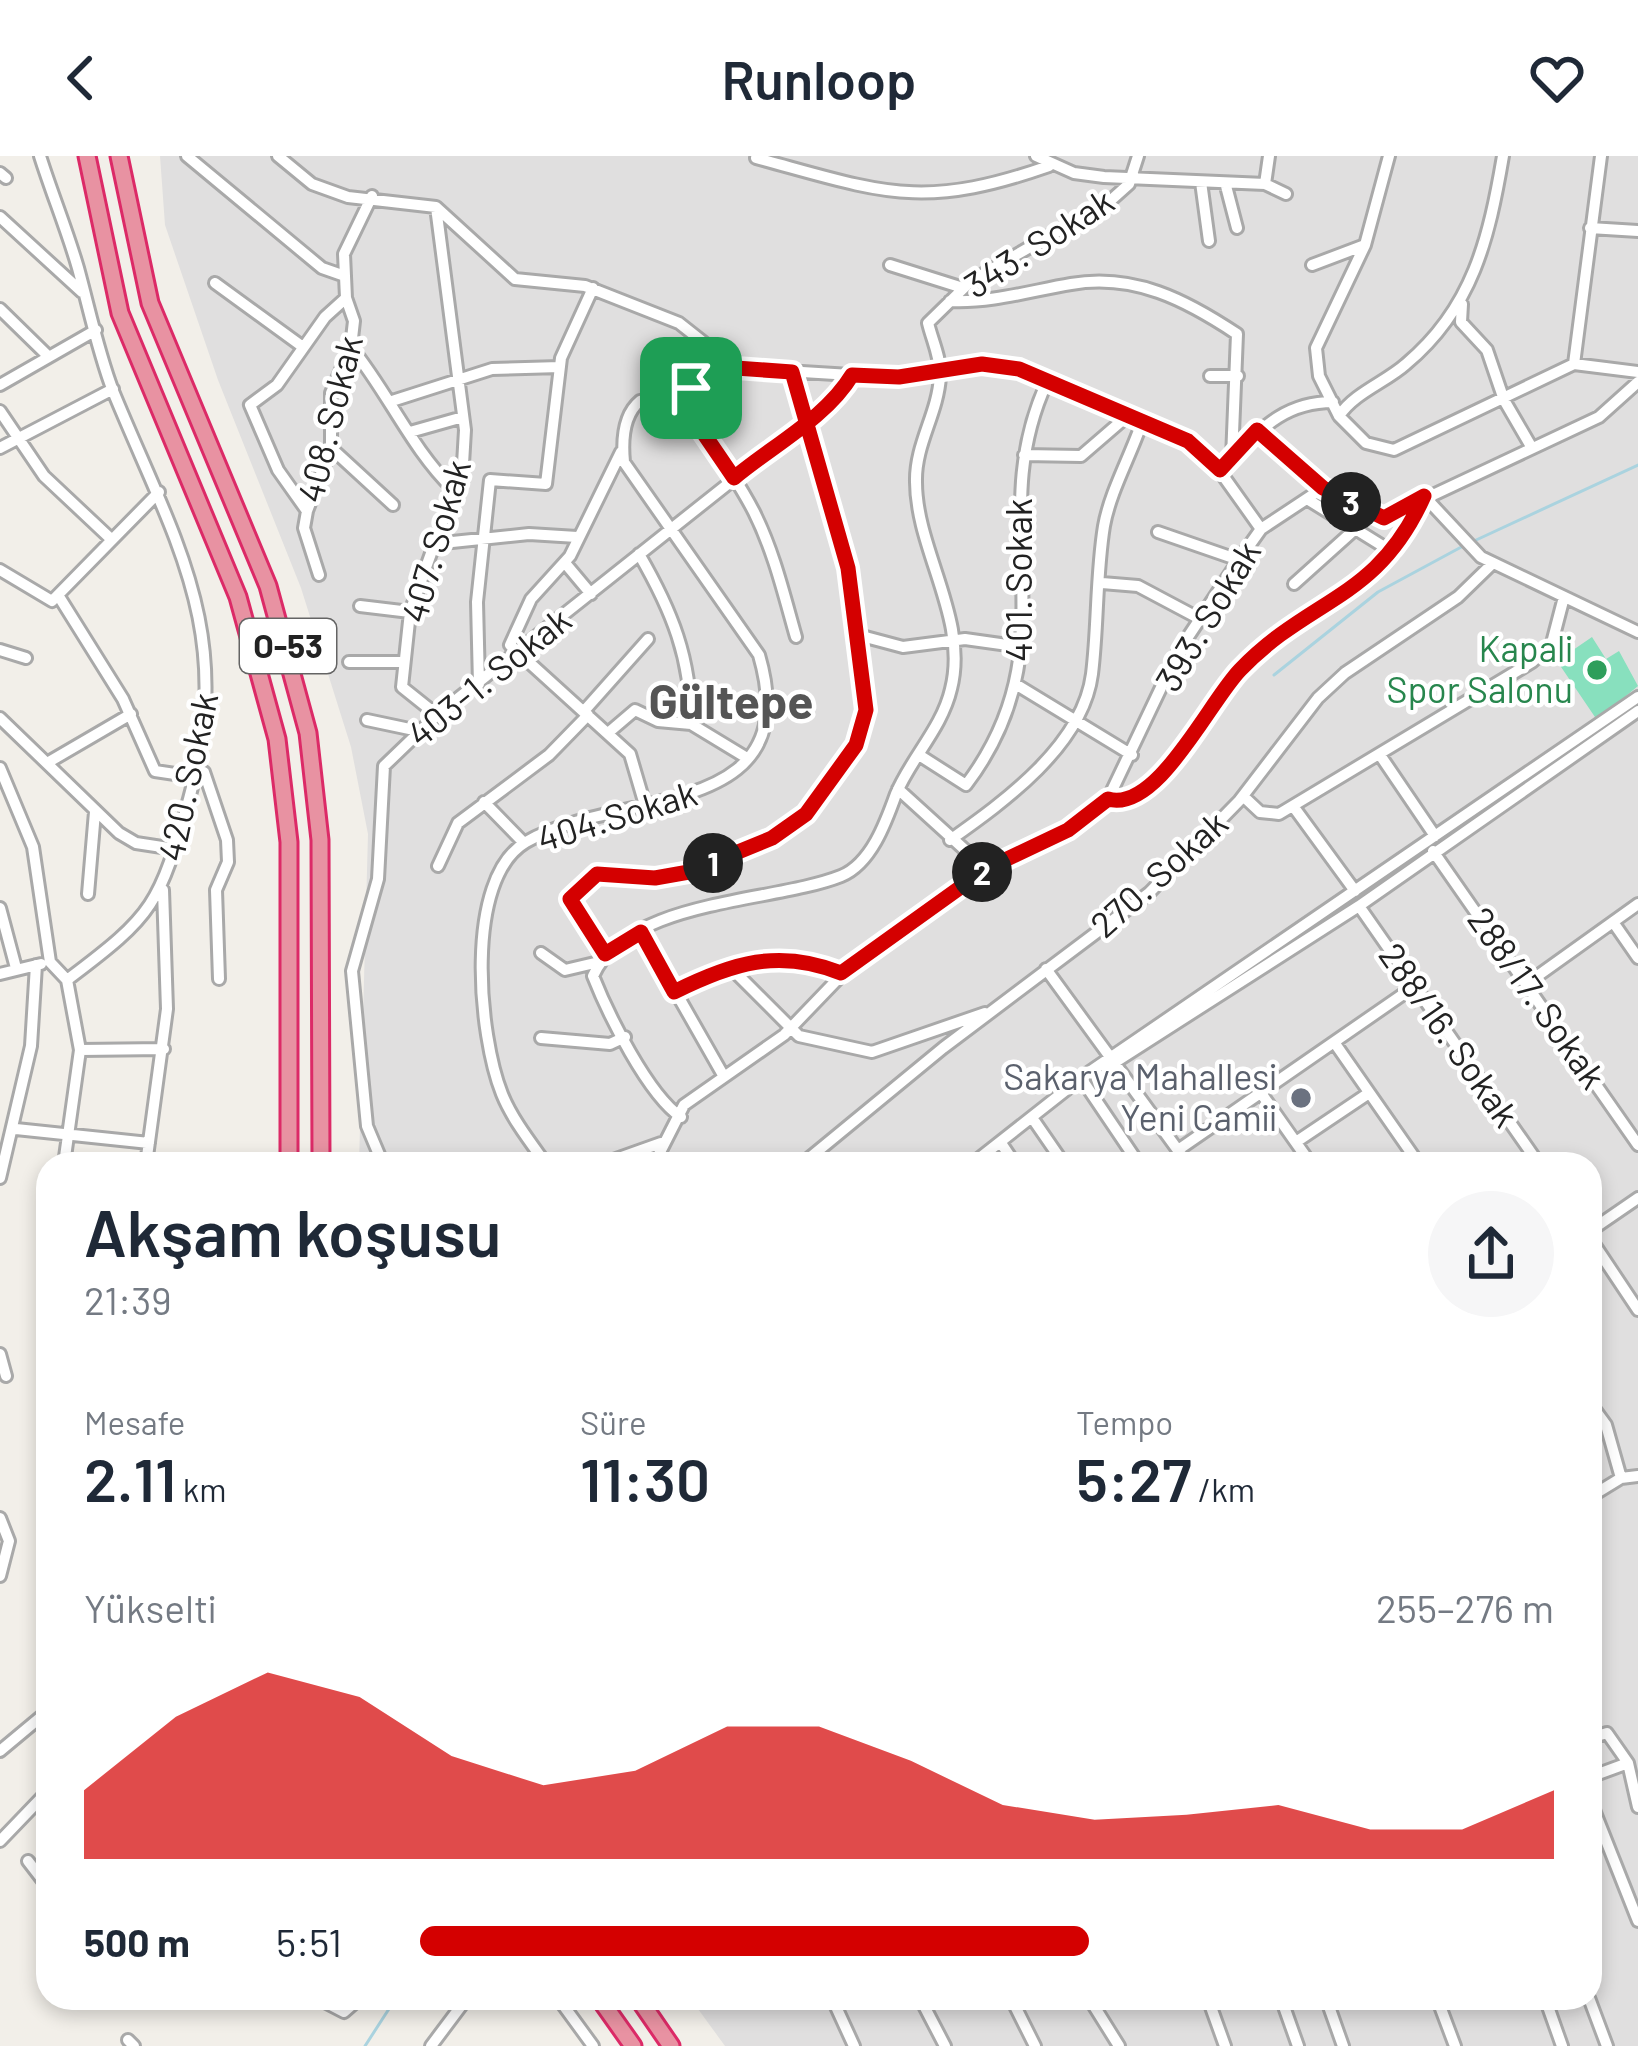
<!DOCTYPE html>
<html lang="tr">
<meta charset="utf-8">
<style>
body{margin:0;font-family:Barlow,sans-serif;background:#f6f6f7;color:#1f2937;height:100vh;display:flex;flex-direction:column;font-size:45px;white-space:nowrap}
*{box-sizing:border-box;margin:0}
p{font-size:39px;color:#747a83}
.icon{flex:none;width:66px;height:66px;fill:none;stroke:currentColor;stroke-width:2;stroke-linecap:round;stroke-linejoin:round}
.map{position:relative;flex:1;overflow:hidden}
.sheet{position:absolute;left:36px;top:996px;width:1566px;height:858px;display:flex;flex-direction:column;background:#fff;border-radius:36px;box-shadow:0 6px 18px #0003}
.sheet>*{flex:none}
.pin{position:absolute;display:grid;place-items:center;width:102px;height:102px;color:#fff;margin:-51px;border-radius:24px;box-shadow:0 6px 18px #0006}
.km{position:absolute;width:60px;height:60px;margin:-30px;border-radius:50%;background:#222;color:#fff;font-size:33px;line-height:60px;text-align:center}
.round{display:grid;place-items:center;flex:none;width:126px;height:126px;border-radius:63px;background:#f6f6f7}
.summary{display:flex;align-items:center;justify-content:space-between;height:204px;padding:0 48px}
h1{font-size:66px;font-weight:600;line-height:90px}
.metrics{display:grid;grid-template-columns:repeat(3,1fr);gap:18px;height:204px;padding:12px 48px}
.metrics div{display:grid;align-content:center}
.metrics b{font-size:60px;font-weight:600}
.metrics small{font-size:33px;font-weight:400}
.metrics p{font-size:33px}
.chart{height:336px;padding:24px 48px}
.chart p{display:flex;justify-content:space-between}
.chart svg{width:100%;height:216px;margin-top:12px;fill:#d40000;opacity:.7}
ul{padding:0 48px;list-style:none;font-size:39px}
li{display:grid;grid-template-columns:192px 144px 1fr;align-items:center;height:90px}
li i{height:30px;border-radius:15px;background:#d40000}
header{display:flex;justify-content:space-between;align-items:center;height:156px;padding:0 48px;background:#fff;font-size:54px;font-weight:600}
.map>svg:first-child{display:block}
</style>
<header><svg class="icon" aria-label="back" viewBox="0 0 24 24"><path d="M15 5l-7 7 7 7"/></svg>Runloop<svg class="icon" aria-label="heart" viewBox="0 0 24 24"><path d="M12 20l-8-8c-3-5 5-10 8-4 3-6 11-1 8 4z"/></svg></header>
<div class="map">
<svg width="1638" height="1890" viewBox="0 0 1638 1890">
<rect width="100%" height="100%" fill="#f2efe9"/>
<path fill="#e0dfdf" d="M160,0h1478v1890h-913l-35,-48h900v-834h-1231l9,-330 -17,-87 -50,-159 -83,-208 -53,-155z"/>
<path fill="#88e0be" d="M1592,481l14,22 13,-8 19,35 -41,34 -40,-59z"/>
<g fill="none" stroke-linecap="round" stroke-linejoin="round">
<path stroke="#aad3df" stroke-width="3" d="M1474,385l164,-76
M1274,519l104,-83 87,-47
M365,1890l31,-48"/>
<defs>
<path id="minor" d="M40,0c12,38 27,74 38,112 11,40 20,84 35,123 61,149 123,240 76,408 -30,106 -34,115 -122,181l13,70 -16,114
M187,0l135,112 20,7
M278,0l34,28 36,13 88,10 79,72 70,7 94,37 57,45 163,10 83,-13 53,10 153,66 31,29 42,59
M1036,0l38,17 30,4 161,7 21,10
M1503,0c-14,82 -30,152 -97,208 -20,18 -52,29 -67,52l27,27 28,7 180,-86 64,8
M756,2c126,34 164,53 293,8
M0,17l6,5
M1201,26l8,59
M1265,28l4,-28
M1226,30l11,42
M436,51l29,223 -2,34 -53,148 -8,75 35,28
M0,61l82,75
M1590,72l48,3
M890,109l73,23
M1312,109l53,-20
M215,127l88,64
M950,145c41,2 80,-10 121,-17 63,-11 115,16 166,50l-5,124
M1462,148l-1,18 26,28 17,50 28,48
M0,153l46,45
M351,191c38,47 60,101 102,142
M1574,208l27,-208
M1210,220h28
M0,229l96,-55
M691,233c14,54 39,76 63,123 20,40 30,83 42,125
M392,245l100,-32 68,-2
M0,255l44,65 67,63
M1339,260l-20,-40 -3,-28 49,-103 24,-89
M1257,274l66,58 61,30 215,-101 39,-35
M410,276l53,-15
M0,292l113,-59
M331,292l62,57
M621,296l-51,104 -39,43 -21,46 120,109 15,51
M1024,299l57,1 44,-38
M1230,304c32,-32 55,-58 103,-58
M1307,343l87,54
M307,355l-29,-41 -28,-65 27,-20 48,-68 21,-19
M1158,376l81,28
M433,388l96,-10 48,3
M639,398c33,57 52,104 52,170l56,34
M565,407l26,31
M0,414l52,31 107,-109
M319,419l-15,-47 3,-17 24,-63v-55l20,-46 3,-26 -8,-23 -2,-44 28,-58
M1102,427l36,3 64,34
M1294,428l59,-53
M58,439l65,104 32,72 40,6 9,-5 23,68 1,22 -12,28 3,89
M360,450l50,6
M858,479l45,12 62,-8 57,8
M0,494l26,8
M349,506h55
M479,528l-2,-82 13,-122 56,4 15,-126 32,-70
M1017,529l115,70
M584,555l64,-72
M0,562l119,115 17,10 39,6
M367,564l52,11
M608,577l27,-23 23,11 33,3
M919,599l47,30c108,-142 15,-261 81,-403
M1380,599l55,81
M47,607l84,-49
M0,612l33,79 17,115 17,18
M898,633l88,80
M1243,640l17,16 19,2 253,-152 20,-19 12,-46
M1108,643c47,14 98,-90 126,-122 68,-79 142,-73 190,-181l57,61 157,75
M484,646l40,41
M1293,650l62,85
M950,684c54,-38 133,-95 142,-166 6,-48 4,-99 12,-148 6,-34 27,-71 38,-104
M1433,695l205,294
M438,710l20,-43 91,-68 39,-40
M88,738l7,-82
M1359,750l180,258
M0,752l16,60
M1613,766l25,36
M641,775l82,144
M541,797l24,17 34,-8
M605,798l-37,-51 29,-28 58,3 34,-6 102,-44 65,-83 9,-35 -17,-142 -56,-196
M731,812l68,68 73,16 113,-39
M1046,813l142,195
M0,818l41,-10
M1529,826l109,-78
M674,835c58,-28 105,-43 166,-18
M541,882l69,6 15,-7
M1334,886l85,122
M80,894l84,-1
M1106,912l253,-162 279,-195
M1083,925l56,83
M1261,937l50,71
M681,961c-33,-22 -73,-103 -88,-141 34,-77 180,-73 248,-100 30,-12 45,-54 55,-82 15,-36 46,-66 55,-105 18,-70 -35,-139 -35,-207 -1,-38 22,-68 24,-106 1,-18 -8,-36 -12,-53l43,-42 139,-80 19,-17 9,-28
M1033,963l31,45
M16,973l133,14
M1296,986l73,-49
M1001,987l14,21
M1178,994l237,-164
M146,1008l21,-155 -4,-119
M383,1008l-16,-38 -15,-155 26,-92 6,-113 53,-51 403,-320 12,-20
M546,1008c-15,-21 -34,-45 -44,-70 -23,-57 -39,-215 24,-252 92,-54 282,-19 233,-187l-135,-193c-2,-21 -1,-47 16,-61l82,-18 14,-15
M602,1008l59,-21
M654,1008l30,-59 100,-70 73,-76 129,-90 82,-39 40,-31 70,-147 61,-92 22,-31 62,-41
M802,1008l141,-116 206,-155 90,-92 79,-103 27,-25 113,-76 35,-34
M972,1008l113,-89 553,-378
M0,1022l31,-132 5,-81
M1590,1075l48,-33
M1590,1082l48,72
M48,1089v52
M0,1198l6,22
M1590,1247l16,22 15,53
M1590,1341l31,-19 17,-2
M0,1362l9,23 -9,35
M1590,1582l17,-5 21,30 10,44
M0,1595l48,-40
M1590,1621l38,-14
M1590,1644l48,121
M0,1685l48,-50
M28,1705l20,26
M317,1842l27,14 16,-14
M558,1842l35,48
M731,1842v2
M832,1842l22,48
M920,1842l25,48
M1011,1842l24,48
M1089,1842l30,48
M1281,1842l17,48
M1326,1842l17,48
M1437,1842l18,48
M1545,1842l17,48
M1589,1842l18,48
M1211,1851l14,39
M128,1884l6,6
M431,1890l36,-48"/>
<path id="highway" d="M87,0l33,157 118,284 39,142 12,103v322
M119,0l31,147 118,283 40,147 12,107 1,324
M599,1842l34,48
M638,1842l33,48"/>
</defs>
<use href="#minor" stroke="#a9a9a9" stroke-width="16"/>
<use href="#highway" stroke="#dc2a67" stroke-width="21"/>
<use href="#minor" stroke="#fff" stroke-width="10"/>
<use href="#highway" stroke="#e892a2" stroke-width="15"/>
</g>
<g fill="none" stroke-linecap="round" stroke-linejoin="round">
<defs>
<path id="route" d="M691,232l31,-6 14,-14 56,4 56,196 18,142 -10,35 -50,69 -34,24 -83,34 -34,6 -58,-4 -27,25 35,55 36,-22 33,60c58,-29 105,-44 167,-19l145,-104 82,-39 40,-31c49,14 101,-97 132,-129 71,-74 137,-69 184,-174l-40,22 -61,-30 -66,-58 -37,40 -32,-29 -169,-72 -37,-5 -83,13 -47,-2c-26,43 -80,71 -118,103l-32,-47 -11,-43"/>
</defs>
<use href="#route" stroke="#fff" stroke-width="24"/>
<use href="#route" stroke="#d40000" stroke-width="15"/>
</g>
<circle fill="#2e9e5b" stroke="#fff" stroke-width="4.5" cx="1597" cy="514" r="12"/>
<circle fill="#6b7280" stroke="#fff" stroke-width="4.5" cx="1301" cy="942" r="12"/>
<g text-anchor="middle" stroke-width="9" stroke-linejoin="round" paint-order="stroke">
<rect fill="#fff" stroke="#646464" stroke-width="3" x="240" y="463" width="96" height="54" rx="9"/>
<g font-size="33" font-weight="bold" fill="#222">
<text x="288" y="502">O-53</text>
</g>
<g font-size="36" fill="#222" stroke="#fff">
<text transform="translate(1039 87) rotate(-33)" y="13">343. Sokak</text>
<text transform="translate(330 263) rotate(-76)" y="13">408. Sokak</text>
<text transform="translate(436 385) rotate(-74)" y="13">407. Sokak</text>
<text transform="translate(1019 424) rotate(-90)" y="13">401. Sokak</text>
<text transform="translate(1208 460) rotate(-59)" y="13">393. Sokak</text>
<text transform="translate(489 521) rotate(-39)" y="13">403-1. Sokak</text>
<text transform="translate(188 621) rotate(-78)" y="13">420. Sokak</text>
<text transform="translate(617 660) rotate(-17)" y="13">404.Sokak</text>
<text transform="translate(1159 718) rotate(-42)" y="13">270. Sokak</text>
<text transform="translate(1537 842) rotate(55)" y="13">288/17. Sokak</text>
<text transform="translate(1449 879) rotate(55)" y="13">288/16. Sokak</text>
</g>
<g font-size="36" fill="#27864d" stroke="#fff" text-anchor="end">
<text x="1573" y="506">Kapali<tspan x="1573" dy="41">Spor Salonu</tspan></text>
</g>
<g font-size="36" fill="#5b616d" stroke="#fff" text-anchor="end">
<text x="1277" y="934">Sakarya Mahallesi<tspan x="1277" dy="41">Yeni Camii</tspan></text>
</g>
<g font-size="48" font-weight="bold" fill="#555" stroke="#fff">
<text x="731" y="563">Gültepe</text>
</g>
</g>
</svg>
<div class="pin" style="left:691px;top:232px;background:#1e9e55"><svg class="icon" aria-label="arrive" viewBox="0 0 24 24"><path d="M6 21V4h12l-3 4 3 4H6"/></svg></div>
<b class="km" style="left:713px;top:707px">1</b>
<b class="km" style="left:982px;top:716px">2</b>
<b class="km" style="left:1351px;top:346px">3</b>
<section class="sheet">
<div class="summary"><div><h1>Akşam koşusu</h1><p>21:39</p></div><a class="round"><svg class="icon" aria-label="share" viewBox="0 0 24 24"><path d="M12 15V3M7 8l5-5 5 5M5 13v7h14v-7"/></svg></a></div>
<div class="metrics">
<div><p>Mesafe</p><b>2.11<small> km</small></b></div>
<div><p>Süre</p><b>11:30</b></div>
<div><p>Tempo</p><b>5:27<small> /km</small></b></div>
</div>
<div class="chart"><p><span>Yükselti</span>255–276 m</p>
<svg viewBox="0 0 160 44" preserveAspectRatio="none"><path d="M0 44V30L10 15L20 6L30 11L40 23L50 29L60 26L70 17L80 17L90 24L100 33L110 36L120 35L130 33L140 38L150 38L160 30V44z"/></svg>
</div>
<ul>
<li><b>500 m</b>5:51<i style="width:59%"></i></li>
</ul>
</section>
</div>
